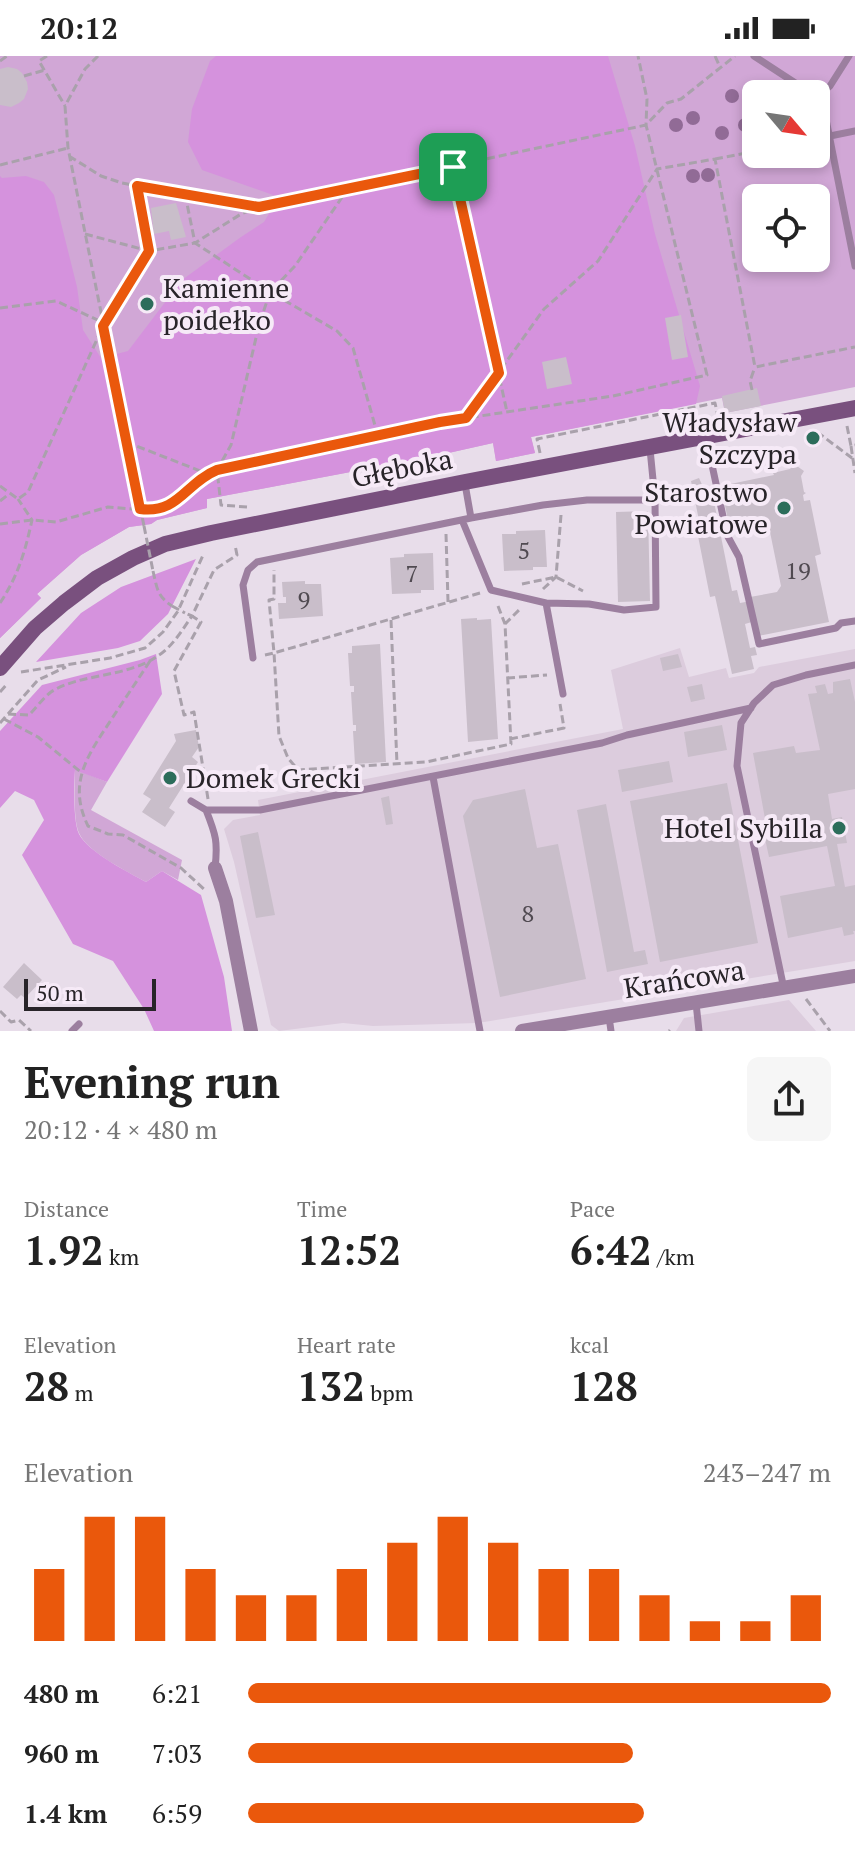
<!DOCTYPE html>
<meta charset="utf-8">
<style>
body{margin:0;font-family:"PT Serif",serif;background:#f6f6f6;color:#222;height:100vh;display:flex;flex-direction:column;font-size:30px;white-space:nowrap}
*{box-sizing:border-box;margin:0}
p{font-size:26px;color:#767676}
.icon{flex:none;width:44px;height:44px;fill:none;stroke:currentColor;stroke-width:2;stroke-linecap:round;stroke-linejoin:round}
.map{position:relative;height:975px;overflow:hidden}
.side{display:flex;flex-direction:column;background:#fff;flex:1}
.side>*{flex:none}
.needle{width:52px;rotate:119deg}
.buttons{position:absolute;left:742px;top:24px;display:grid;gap:16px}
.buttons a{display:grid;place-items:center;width:88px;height:88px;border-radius:12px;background:#fff;box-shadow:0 4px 12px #0003;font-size:40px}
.scale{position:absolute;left:24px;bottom:20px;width:132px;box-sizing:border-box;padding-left:8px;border:4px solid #282429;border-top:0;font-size:22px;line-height:28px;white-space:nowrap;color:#282429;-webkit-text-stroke:6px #f6eaf7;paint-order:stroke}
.pin{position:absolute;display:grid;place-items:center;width:68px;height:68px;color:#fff;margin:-34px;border-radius:16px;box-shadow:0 4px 12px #0006}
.round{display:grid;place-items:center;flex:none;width:84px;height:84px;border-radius:12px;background:#f6f6f6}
.summary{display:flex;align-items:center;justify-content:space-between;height:136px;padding:0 24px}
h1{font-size:44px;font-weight:600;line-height:60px}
.figures{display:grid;grid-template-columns:repeat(3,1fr);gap:12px;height:136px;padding:8px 24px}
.figures div{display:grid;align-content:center}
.figures b{font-size:40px;font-weight:600}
.figures small{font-size:22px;font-weight:400}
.figures p{font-size:22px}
.chart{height:224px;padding:16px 24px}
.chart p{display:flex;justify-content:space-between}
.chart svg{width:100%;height:144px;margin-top:8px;stroke:#ea580c;stroke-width:6}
ul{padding:0 24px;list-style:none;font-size:26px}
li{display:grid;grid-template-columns:128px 96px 1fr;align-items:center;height:60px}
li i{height:20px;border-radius:10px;background:#ea580c}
.status{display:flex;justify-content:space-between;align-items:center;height:56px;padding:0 40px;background:#fff;direction:ltr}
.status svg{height:22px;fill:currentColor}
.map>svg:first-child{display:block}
</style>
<div class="status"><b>20:12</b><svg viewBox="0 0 49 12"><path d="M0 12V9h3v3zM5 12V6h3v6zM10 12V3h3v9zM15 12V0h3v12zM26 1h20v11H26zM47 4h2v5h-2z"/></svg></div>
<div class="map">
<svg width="855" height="975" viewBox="0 0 855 975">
<rect width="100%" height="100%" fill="#e8ddea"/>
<path fill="#dcccdd" d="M680,592l9,29 37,-9 3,10 25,-5 5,-6 96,-18v312l-377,62 -105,3 -30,-3 -64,8 -8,-6 -37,-163 -10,-33 9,-9 27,-5 -2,-15 365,-71 -12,-59z
M789,944l27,31h-140l8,-13z"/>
<path fill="#d1a7d6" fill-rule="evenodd" d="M0,0h855v331l-130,26 -3,-15 -191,39 4,16 -39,8 -3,-18 -58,13 -228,43v9l-50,12 -6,4 -22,3 -48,28 -44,39 4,4 -41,40zM756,38h60v60h-60zM756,142h60v60h-60z
M75,713l32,13 -16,28 91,50 -4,20 -16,-9 -16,11c-18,-10 -59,-30 -67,-49 -6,-13 -4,-48 -4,-64z"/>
<path fill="#d592dd" d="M216,0h392l27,90 20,88 45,152 -4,18 -165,33 4,16 -39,8 -3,-18 -58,13 -228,43v9l-50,12 -6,4 -22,3 -48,28 -44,39 4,4 -41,40v-462l2,2 24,-2 18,6 10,13 23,92 6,43 18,28 27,-7 54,-71 59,-43 23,-15 15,-25 -77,-27 -14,-28 4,-33 18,-48z
M196,503l-28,55 -28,27 -22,7 -82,14 45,-49 40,-26z
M156,598l6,40 -55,88 -32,-12c-1,15 -2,51 4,64 9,18 49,38 67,48l16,-11 39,24 23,82 8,54h-78l-10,-22 -31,-48 -40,-17 -51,-89 22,-35 -10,-20 -19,-9 -15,17v-77l42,-46 98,-25z"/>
<path fill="#c9beca" d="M8,11l9,2 5,4 5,9 1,7 -4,10 -5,4 -8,4 -11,-2v-36z
M176,147l10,34 -15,3 -2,-9 -15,3 -3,-26z
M681,259l7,42 -16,3 -7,-42z
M566,301l6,27 -25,5 -5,-27z
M757,332l4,18 -36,7 -3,-17z
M794,408l10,7 -3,5 3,16 2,1 -3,2 1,6 6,-1 11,54 -6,2 14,66 -71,14 -3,-15 -10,3 5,24 5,-1 2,8 -6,1 3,13 -22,5 -17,-78 -5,1 -12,-61 4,-1 -11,-54 8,-3 5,11 7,-2 21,104 5,-1 3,13 11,-2 -1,-4 27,-5 4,-6 -11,-54 -5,1 -3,-15 -33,7 -8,-39 53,-11 -1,-2 17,-4z
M648,455l2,90 -32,1 -2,-90z
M545,474l2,37h-14v3l-29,1 -2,-37h14v-3z
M433,497l1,37h-13v3l-29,1 -2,-36 14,-1v-3z
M305,525v3h16l2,32 -44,3 -1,-16h8v-6h-3l-1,-15z
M477,562v2l14,-1 7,120 -30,3 -7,-123z
M380,588l6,118 -31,2 -2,-33h3v-6h-3l-2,-33h3v-6h-4l-2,-33h4v-7z
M678,598l4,13 -19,4 -3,-13z
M850,623l5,23v87l-27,5 4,25 10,-2 5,26 -10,1 8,43 10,-2v46h-2l1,3 -10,2 -2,-9 -54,11 -8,-42 55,-10 -8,-40 -58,11 -7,-32 4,-1 -13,-71 41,-7 2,7 24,-3 -12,-56 9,-1 -2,-7 10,-2 3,10 5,-1v-11z
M702,628l3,15 -14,3 -4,-15z
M722,669l5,25 -39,7 -4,-25z
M196,674l3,17 -7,10 6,5 -29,46 6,4 -10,15 -23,-15 9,-13 -8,-5 33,-53 -2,-7z
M669,705l4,21 -51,10 -4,-22z
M727,727l31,160 -98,19 -30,-161z
M525,733l12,59 21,-4 28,135 -86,18 -37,-181 10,-16z
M389,740l4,28 -7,1 -5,-27z
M606,748l28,148 11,-2 3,14 -41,8 -30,-162z
M258,776l17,83 -19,3 -16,-82z
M24,907l18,17 -17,18 -4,-3 -4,4 -14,-12z"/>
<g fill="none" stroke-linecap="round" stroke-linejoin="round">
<path stroke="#a9a1ab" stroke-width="3" stroke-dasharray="8 4" stroke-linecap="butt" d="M47,0l-8,5 26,45
M98,0l-13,13 -20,37 3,42 76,378
M715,0l5,11
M0,5l7,-5
M24,20l21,-6
M69,100l32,20 21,7 137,24 387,-82 21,-22 14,-4 54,-43
M715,103l41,-8
M0,109l68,-17
M453,111l54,245
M185,138l10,49 75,49 67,39 16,17 25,88
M85,178l64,17 -12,-65
M0,252l56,-7 46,21
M752,334l-2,-9 5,-14
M466,362l78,-109 54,-48 59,-92 58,-10 40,208 100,-20
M847,370l4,20 4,-1
M817,376l35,26
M126,386l82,32
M851,390l4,27
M540,397l-3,-14 178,-36 3,13
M0,430l18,13 10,-7 75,-166 46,-75 46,-8 46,-29 17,-7
M0,445l9,-7
M247,451l-26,-2 -4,-35 14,-25 28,-120 11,-33 25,-26 52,-76
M0,468l32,-4 24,2 52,-15 47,4 13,-4 40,-33 9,-4 223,-48 173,-26 94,-21 -61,-250 1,-26 -9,-43
M446,478l2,68
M153,515c4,17 4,25 19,35
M522,528l34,-7 27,14
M543,533l13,-12 5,-62
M480,537l-206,60 5,83 9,22 10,12 128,-8 85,-18 -6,-120 14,-14
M0,547c18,-27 25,-51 32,-83l-14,-21
M498,550l7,18
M391,564l6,144
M265,599l9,-2 -5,-53 5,-1v-29
M150,605c-13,20 -26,39 -39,59 -23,35 -44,63 -23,106l20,8 15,1 58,33 24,22
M21,616l89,-14 35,-10 18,-16 15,-21 26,-58
M507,622l40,-3
M0,636l8,-9
M8,658l21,1c7,-7 14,-17 22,-23 29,-19 77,-14 108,-37 14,-9 23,-25 33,-39l-7,-3
M4,663l34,18 44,36
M0,667l38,-43 28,-13
M510,683l54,-11 -4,-24
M208,743l-14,-87 -10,3 -10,-44 27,-49 -9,-6 22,-46 23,-15 -2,-10
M806,943l24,32
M0,955l11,11 8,-2 12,11
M669,975l1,-1"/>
<path stroke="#9c7f9f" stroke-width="7" d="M754,0l52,34 15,4 9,-8 19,-30
M821,38l34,172
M830,80l25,-5
M706,381l21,98 12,22 20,87 77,-16 5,-5 14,-2
M471,462l72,-13 44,-5h68l-5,-51
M462,464l29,70 55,13
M253,602l-10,-73 5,-15 9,-8 214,-44 -6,-34
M563,638l-17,-91 43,1 35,6 32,-3 -1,-107
M433,721l47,254
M191,745l15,9h54l342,-67 25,-8 124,-27
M206,754c10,25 12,32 9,58
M784,933l-47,-223 4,-43 13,-20 19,-18 33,-10 49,-10
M696,947l3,28
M609,961l2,14
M72,975l7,-7"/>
<path stroke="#9c7f9f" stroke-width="14" d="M215,812l11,33 25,130
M522,975l333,-55"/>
<path stroke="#79507e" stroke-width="16" d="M0,612l35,-40 29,-25 33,-25 36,-20 32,-14 46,-11 254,-51 390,-74"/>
<path stroke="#a9a1ab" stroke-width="3" stroke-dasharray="8 4" stroke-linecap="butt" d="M144,470l9,45
M172,550l13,7"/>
</g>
<g fill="#916b96">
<circle cx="732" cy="40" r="7"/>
<circle cx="693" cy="62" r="7"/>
<circle cx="676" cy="69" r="7"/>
<circle cx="745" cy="69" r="7"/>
<circle cx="722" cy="77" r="7"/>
<circle cx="708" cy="119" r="7"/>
<circle cx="693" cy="120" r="7"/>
</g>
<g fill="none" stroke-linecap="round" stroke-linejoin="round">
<defs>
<path id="route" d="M453,111l46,206 -33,45 -26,4 -223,48c-32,13 -38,44 -77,39l-37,-183 46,-75 -12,-65 122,21z"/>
</defs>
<use href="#route" stroke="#fff" stroke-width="16"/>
<use href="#route" stroke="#ea580c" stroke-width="10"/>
</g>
<g fill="#2c6d5b" stroke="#f6eaf7" stroke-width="3">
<circle cx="147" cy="248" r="8"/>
<circle cx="813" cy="382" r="8"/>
<circle cx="784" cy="452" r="8"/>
<circle cx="170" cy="722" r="8"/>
<circle cx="839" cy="772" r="8"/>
</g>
<g text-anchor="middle" stroke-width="8" stroke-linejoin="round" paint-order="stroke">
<g font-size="24" fill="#504a51">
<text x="524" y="503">5</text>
<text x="798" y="523">19</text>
<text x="412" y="526">7</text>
<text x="304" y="552">9</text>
<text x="528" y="866">8</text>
</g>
<g font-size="28" fill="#282429" stroke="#f6eaf7" text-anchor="end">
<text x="163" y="242" text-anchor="start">Kamienne<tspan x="163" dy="32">poidełko</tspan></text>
<text x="797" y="376">Władysław<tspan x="797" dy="32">Szczypa</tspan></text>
<text x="768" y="446">Starostwo<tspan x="768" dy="32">Powiatowe</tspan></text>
<text x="186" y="732" text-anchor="start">Domek Grecki</text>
<text x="823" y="782">Hotel Sybilla</text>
</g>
<g font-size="28" fill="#282429" stroke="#f6eaf7">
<text transform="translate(402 412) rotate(-11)" y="10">Głęboka</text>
<text transform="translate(684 923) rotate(-9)" y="10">Krańcowa</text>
</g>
</g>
</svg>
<div class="buttons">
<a><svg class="needle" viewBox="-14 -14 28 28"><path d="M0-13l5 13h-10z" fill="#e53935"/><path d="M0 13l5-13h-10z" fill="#767676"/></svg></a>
<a><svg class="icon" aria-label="locate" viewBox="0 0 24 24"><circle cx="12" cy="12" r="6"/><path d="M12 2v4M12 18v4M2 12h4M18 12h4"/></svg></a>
</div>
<div class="scale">50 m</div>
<div class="pin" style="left:453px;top:111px;background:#1e9e55"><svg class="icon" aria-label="arrive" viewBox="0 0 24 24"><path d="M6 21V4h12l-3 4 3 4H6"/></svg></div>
</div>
<section class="side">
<div class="summary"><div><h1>Evening run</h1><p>20:12 · 4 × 480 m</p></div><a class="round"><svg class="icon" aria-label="share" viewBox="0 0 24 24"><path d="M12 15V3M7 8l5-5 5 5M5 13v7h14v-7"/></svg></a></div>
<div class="figures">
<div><p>Distance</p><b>1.92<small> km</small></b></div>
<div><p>Time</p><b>12:52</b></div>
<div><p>Pace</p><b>6:42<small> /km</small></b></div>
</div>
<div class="figures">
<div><p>Elevation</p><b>28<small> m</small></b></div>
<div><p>Heart rate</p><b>132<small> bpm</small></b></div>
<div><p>kcal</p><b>128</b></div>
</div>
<div class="chart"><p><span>Elevation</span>243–247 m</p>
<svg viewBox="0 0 160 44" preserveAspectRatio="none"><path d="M5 44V22M15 44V6M25 44V6M35 44V22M45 44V30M55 44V30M65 44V22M75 44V14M85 44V6M95 44V14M105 44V22M115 44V22M125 44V30M135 44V38M145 44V38M155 44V30"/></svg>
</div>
<ul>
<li><b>480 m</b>6:21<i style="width:100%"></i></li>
<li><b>960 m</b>7:03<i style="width:66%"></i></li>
<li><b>1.4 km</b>6:59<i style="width:68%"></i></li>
</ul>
</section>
